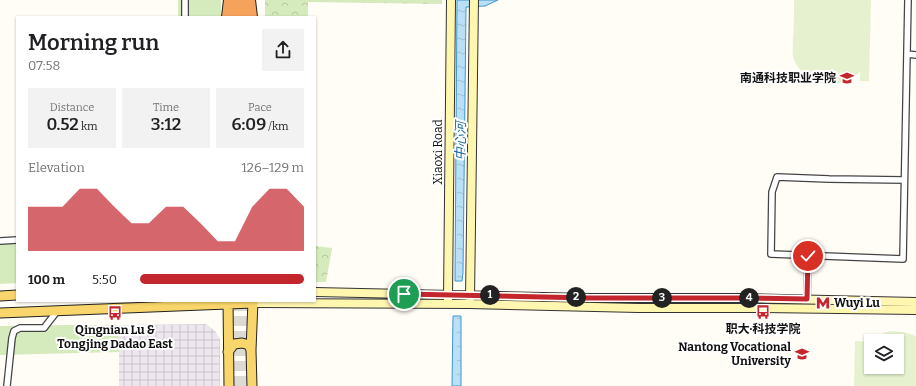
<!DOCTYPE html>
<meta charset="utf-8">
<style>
body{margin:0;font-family:Bitter,"Noto Sans SC",serif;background:#f2f2f2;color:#202124;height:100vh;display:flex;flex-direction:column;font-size:15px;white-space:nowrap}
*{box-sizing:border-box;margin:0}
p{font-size:13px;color:#757577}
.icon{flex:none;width:22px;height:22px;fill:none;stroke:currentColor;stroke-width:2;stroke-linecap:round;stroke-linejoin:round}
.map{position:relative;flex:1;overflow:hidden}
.side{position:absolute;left:16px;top:16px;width:300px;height:286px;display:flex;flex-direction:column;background:#fff;border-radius:0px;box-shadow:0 1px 3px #0004}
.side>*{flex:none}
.buttons{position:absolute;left:864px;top:334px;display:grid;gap:8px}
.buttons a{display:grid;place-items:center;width:40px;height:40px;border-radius:0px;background:#fff;box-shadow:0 1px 3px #0004;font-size:20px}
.pin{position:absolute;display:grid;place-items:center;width:34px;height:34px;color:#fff;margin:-17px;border:2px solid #fff;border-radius:50%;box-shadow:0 1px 4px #0007}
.km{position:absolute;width:20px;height:20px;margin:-10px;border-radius:50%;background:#222;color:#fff;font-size:11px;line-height:20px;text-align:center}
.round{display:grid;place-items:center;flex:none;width:42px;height:42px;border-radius:0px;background:#f2f2f2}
.summary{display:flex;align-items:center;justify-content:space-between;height:68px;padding:0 12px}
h1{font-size:22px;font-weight:600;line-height:30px}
.stats{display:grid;grid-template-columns:repeat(3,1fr);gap:6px;height:68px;padding:4px 12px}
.stats div{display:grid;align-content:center;border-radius:0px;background:#f2f2f2;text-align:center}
.stats b{font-size:17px;font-weight:600}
.stats small{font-size:11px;font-weight:400}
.stats p{font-size:11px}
.chart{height:112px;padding:8px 12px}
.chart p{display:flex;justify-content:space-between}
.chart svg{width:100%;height:72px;margin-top:4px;fill:#c4262e;opacity:.7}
ul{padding:0 12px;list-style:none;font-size:13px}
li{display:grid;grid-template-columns:64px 48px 1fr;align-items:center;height:30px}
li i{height:10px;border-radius:5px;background:#c4262e}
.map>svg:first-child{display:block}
</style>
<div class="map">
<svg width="916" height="386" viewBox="0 0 916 386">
<defs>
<pattern id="industrial-grid" width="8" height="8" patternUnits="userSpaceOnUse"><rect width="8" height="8" fill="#eee6ef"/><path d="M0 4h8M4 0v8" fill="none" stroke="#cbc4cc"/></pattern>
<pattern id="park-crowns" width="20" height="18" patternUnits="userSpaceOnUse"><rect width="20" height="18" fill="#d5ebbd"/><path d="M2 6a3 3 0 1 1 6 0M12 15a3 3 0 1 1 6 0" fill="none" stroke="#b6c8a1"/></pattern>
<pattern id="water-ripples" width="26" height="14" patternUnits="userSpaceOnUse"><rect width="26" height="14" fill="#b9e0f7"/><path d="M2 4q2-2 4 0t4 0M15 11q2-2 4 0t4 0" fill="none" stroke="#9ebfd3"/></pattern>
</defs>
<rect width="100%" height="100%" fill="#fffdf5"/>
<path fill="url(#industrial-grid)" d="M206,324l9,7 5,8v47h-101v-34l-1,-27z"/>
<path fill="#d5ebbd" d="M178,0h43v17h-43z
M0,237h17v46l-17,1z
M65,325h53l1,27 -119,3v-29z"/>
<path fill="url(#park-crowns)" d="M265,0h177v4l-134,-2v15h-43z
M315,246l17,2 -6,34h-11z"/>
<path fill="#e6f2cf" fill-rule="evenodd" d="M794,0h77l-2,81h-9v-9c-17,16 -41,17 -58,0 -4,-5 -8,-10 -9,-16 -1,-5 0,-11 0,-16 1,-13 1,-27 1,-40z
M890,331l14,1 12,4v50h-62l1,-45 14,1 7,-6zM871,341h26v26h-26z"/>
<path fill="url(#water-ripples)" stroke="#3f96cf" d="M457,0h41l-13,6 -19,1 -3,266 -1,8h-7z
M453,316h8v70h-9z"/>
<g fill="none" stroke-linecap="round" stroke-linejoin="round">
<path stroke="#dbdad3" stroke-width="10" stroke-dasharray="10 5" stroke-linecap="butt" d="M236,386l1,-85
M244,386l1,-85"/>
<defs>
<path id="street" d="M185,0v17
M907,54l9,1
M904,180l-75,-1 -52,-2 -5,15 -1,62 132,5 5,-259
M0,241l17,-1
M807,299l1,-44
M7,386l5,-48 2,-7 6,-3h24l14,-18"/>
<path id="secondary" d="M315,292l275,6h152l174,4
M448,299l3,-299
M470,299l4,-299
M253,303l216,1 169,4h121l157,2"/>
<path id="primary" d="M0,296l17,-1
M228,301l1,85
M0,313l253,-10
M228,352l6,-8 8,-1 7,2 2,5
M252,386l-1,-36 2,-49"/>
<path id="highway" d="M236,0v17
M244,0l1,17
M250,0l2,17
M227,17l2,-17"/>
</defs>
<use href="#street" stroke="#444" stroke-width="8"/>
<use href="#secondary" stroke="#333" stroke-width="10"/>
<use href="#primary" stroke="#222" stroke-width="11"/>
<use href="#highway" stroke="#222" stroke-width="12"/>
<use href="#street" stroke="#fff" stroke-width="5.5"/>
<use href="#secondary" stroke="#fff6b0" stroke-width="8"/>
<use href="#primary" stroke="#f9d66b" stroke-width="9"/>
<use href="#highway" stroke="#f5a25d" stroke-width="10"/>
</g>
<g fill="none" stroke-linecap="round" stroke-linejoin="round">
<defs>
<path id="route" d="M404,294l186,4h152l65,1 1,-43"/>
</defs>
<use href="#route" stroke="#fff" stroke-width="8"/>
<use href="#route" stroke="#c4262e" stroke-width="5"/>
</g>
<defs>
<symbol id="university-bare" viewBox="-9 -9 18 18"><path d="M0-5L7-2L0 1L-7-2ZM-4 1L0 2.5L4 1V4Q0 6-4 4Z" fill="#c4262e" stroke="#fff" stroke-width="2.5" paint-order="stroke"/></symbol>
<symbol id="metro-bare" viewBox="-9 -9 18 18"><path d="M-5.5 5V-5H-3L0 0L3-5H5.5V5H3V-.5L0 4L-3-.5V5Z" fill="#c4262e" stroke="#fff" stroke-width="2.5" paint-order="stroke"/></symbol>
<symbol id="bus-bare" viewBox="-9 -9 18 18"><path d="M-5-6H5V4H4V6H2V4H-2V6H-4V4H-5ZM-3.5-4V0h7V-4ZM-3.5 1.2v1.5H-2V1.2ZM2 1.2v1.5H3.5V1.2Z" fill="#c4262e" stroke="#fff" stroke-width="2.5" paint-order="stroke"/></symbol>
</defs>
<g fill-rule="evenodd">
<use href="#university-bare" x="837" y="68" width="20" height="20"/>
<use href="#metro-bare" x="813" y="293" width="20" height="20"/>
<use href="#bus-bare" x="753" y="302" width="20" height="20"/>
<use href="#bus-bare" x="105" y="303" width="20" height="20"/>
<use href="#university-bare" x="792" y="344" width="20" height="20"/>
</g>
<g text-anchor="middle" stroke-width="4" stroke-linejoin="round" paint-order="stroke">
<g font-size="12" font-weight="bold" fill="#111" stroke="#fff" text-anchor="end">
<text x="836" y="82">南通科技职业学院</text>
<text x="834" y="307" text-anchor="start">Wuyi Lu</text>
<text x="763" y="333" text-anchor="middle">职大·科技学院</text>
<text x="115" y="334" text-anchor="middle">Qingnian Lu &amp;<tspan x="115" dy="14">Tongjing Dadao East</tspan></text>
<text x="791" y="351">Nantong Vocational<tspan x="791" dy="14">University</tspan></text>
</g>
<g font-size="12" fill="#111" stroke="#fff">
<text transform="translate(438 152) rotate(-90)" y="4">Xiaoxi Road</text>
</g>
<g font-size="13" font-style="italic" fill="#1768a6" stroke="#fff">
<text transform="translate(460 141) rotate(-89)" y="5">中心河</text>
</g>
</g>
</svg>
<div class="buttons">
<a><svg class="icon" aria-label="layers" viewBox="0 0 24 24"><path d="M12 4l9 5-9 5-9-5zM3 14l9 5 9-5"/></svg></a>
</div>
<div class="pin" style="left:404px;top:294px;background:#1e9e55"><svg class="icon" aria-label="arrive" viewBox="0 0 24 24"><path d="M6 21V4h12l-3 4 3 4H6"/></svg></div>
<div class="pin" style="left:808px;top:256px;background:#d93025"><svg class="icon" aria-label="check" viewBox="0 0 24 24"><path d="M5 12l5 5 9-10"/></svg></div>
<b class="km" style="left:490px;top:295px">1</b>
<b class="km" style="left:576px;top:297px">2</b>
<b class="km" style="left:662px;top:298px">3</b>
<b class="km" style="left:749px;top:298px">4</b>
<section class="side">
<div class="summary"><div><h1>Morning run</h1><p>07:58</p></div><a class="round"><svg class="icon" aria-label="share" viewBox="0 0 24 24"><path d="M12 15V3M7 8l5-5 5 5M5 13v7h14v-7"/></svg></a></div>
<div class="stats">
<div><p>Distance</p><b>0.52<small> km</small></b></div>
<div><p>Time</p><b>3:12</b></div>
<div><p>Pace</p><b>6:09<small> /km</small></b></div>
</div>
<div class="chart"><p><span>Elevation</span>126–129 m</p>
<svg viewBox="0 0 160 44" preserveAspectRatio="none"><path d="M0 44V17L10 17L20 17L30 6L40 6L50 17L60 27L70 27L80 17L90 17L100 27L110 38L120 38L130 17L140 6L150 6L160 17V44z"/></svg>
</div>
<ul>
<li><b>100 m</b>5:50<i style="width:100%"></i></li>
</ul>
</section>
</div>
